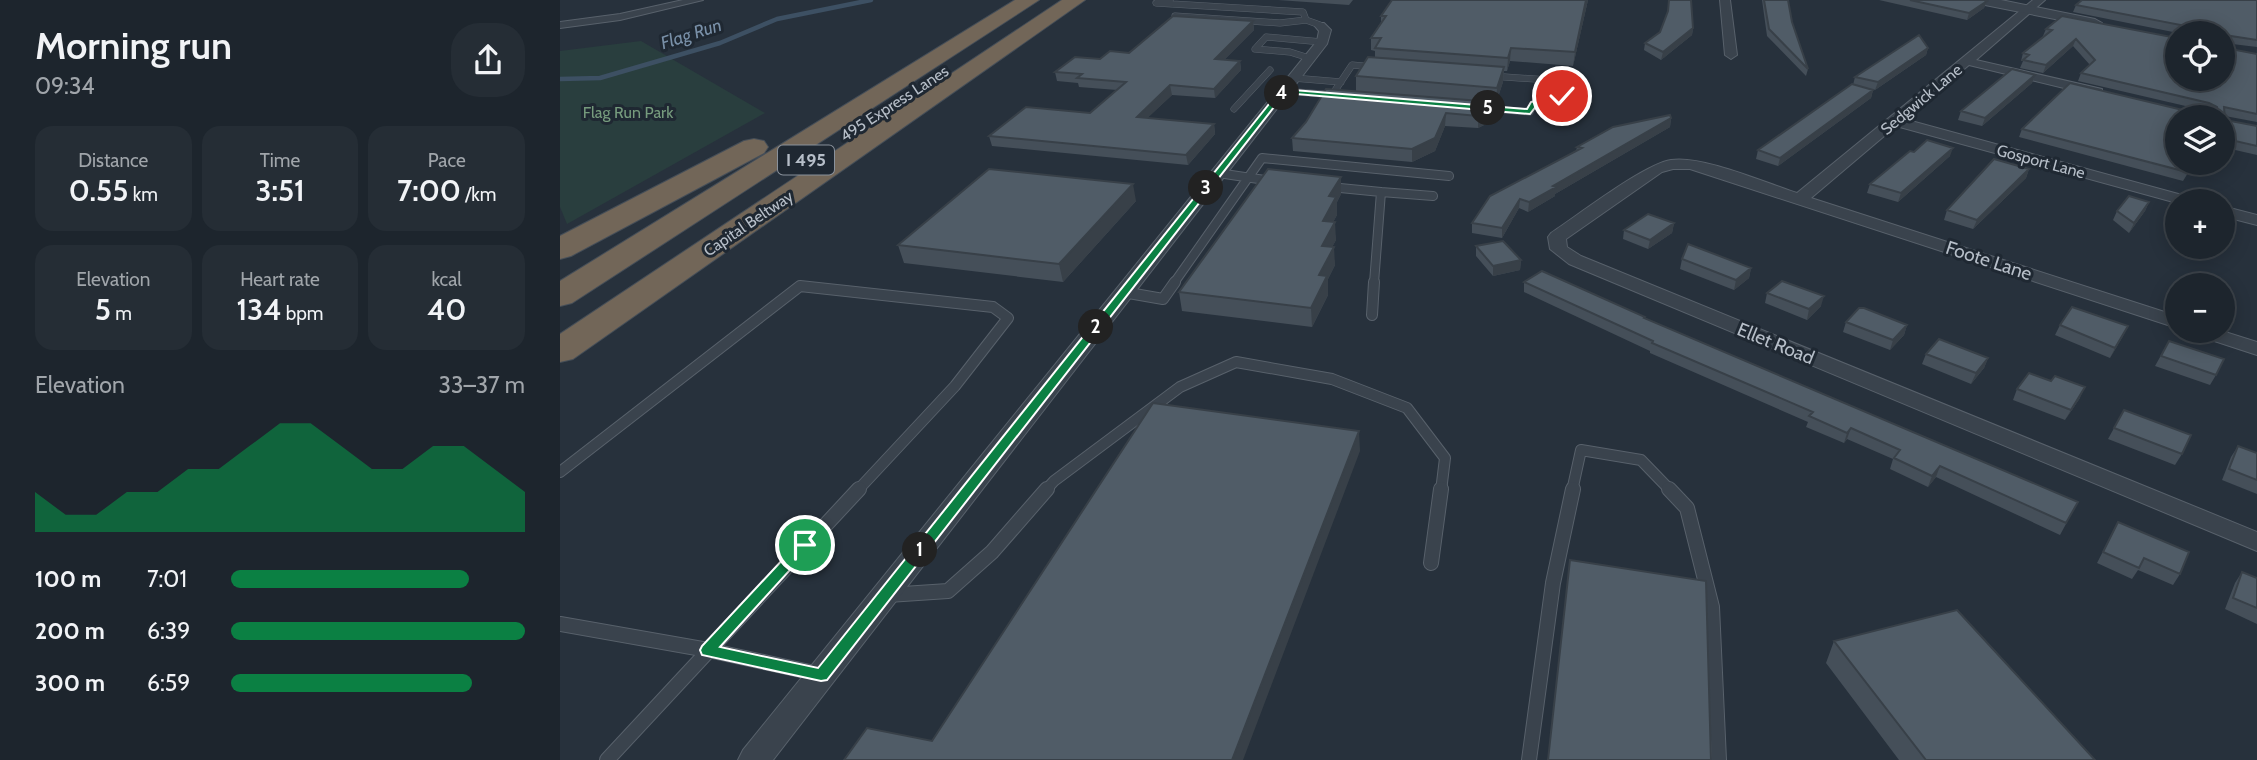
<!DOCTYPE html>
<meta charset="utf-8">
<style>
body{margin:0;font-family:Cabin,sans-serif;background:#252d35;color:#f1f3f6;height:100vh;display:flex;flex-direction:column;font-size:26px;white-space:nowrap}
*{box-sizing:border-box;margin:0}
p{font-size:23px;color:#a0a5aa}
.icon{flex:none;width:38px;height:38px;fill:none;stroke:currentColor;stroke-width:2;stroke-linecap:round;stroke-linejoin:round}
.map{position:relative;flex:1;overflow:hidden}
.side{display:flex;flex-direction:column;background:#1d252d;width:560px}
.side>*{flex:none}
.fabs{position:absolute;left:1605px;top:21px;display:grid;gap:14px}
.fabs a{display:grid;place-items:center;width:70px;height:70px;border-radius:50%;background:#1d252d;box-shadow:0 4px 18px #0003,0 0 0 2px #3b4249;font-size:35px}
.pin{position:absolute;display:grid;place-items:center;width:60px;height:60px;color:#fff;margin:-30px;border:4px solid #fff;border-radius:50%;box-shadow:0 2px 7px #0007}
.km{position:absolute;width:35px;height:35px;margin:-18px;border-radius:50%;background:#222;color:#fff;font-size:19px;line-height:35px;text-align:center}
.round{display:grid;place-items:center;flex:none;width:74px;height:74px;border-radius:28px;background:#252d35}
.headline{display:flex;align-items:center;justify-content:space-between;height:119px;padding:0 35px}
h1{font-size:38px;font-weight:600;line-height:52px}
.figures{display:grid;grid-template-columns:repeat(3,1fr);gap:10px;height:119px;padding:7px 35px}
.figures div{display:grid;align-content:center;border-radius:18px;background:#252d35;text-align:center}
.figures b{font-size:30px;font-weight:600}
.figures small{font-size:19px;font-weight:400}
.figures p{font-size:19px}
.chart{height:196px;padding:14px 35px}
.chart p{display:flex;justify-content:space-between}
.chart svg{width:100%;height:126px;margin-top:7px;fill:#0b8043;opacity:.7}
ul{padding:0 35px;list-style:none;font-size:23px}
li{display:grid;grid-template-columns:112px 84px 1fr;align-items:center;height:52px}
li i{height:18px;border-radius:9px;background:#0b8043}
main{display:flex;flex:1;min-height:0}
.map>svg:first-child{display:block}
</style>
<main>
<section class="side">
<div class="headline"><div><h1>Morning run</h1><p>09:34</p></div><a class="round"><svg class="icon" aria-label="share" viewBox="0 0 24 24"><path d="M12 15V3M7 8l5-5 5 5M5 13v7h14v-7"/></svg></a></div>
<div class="figures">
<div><p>Distance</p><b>0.55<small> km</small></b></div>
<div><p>Time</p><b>3:51</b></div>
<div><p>Pace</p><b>7:00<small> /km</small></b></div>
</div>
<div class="figures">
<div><p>Elevation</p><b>5<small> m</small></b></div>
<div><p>Heart rate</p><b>134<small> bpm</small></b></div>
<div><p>kcal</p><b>40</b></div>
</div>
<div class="chart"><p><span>Elevation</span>33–37 m</p>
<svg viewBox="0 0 160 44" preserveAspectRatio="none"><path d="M0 44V30L10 38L20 38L30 30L40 30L50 22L60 22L70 14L80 6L90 6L100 14L110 22L120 22L130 14L140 14L150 22L160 30V44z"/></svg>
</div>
<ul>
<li><b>100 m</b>7:01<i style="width:81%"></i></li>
<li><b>200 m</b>6:39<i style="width:100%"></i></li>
<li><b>300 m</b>6:59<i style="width:82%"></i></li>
</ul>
</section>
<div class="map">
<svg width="1697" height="760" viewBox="0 0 1697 760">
<rect width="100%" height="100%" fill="#27313c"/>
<path fill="#293e3e" d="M81,41l124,72 -198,111 -7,-17v-156z"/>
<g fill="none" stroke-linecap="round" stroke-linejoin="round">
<path stroke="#3d5063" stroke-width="4.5" d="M0,79l40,-1 120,-35 57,-24 94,-19"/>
<defs>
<path id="service-far3" d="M610,0l-14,3 147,9 3,8
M615,16l105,7 26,-3 14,5
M749,58l-19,-6 -35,-3 11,-12 56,5
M733,78l48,4
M723,91l53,4
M772,95l20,-30 22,2
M921,108l49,4 4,-9 28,-7 17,-14 -88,-6
M674,109l36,-39"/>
<path id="service-far2" d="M658,173l54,8
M770,187l51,5 -7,91
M821,192l52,4
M614,283l88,-125 187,18"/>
<path id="service-far1" d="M563,292l40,7 12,-17
M812,315l2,-33
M0,472l240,-186 193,21 15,11 -53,68 -98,105
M485,491l9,-10 126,-94 56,-25 96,17 75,29 38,50 -4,33
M1012,491l9,-41 60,10 30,31"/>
<path id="service" d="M1109,489l18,19 25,99 7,153
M871,563l10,-74
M328,595l60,-4 44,-39 55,-63
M0,624l148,26 111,24
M47,760l252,-271
M969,760l24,-177 20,-94"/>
<path id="minor" d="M123,0h20l-83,20 -60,8v-6l60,-8z
M1160,0h10l7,55 -6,4 -6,-4z
M1473,0h12l-69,60 126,29v6l-5,1 -128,-31 -65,54 289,79 2,3 -18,2 -281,-77 -85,72 366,118v12l-487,-159h-17l-11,3 -96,67 1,8 14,9 676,276v19l-688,-287 -19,-15 -2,-12 3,-4c26,-17 93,-69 120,-73 31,-5 95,23 126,33z
M756,23h8l7,7 -4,14 -554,716h-35l5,-10 574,-709 2,-10 -5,-6z
M1662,206l35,9v10l-35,-9z
M1633,331h29l35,11v13l-61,-20z"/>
<path id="tertiary" d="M1413,0h28l94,19 7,4 -7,4 -115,-23z"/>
<path id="motorway" d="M455,0h24l-467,303 -12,3v-25z
M502,0h23l-512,359 -13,3v-28z
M194,139l10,2 4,6 -4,6 -193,103 -11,3v-23l184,-95z"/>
</defs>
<use href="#service-far3" stroke="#58616b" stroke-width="7"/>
<use href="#service-far2" stroke="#58616b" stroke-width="10"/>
<use href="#service-far1" stroke="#58616b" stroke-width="12"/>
<use href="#service" stroke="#58616b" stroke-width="16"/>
<use href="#minor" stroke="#58616b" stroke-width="2"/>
<use href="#tertiary" stroke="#58616b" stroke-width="2"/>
<use href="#motorway" stroke="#454e58" stroke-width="2"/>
<use href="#service-far3" stroke="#3a434d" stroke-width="6"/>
<use href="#service-far2" stroke="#3a434d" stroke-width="8"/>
<use href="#service-far1" stroke="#3a434d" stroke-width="10"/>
<use href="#service" stroke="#3a434d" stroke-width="14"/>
<use href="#minor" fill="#3a434d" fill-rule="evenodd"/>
<use href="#tertiary" fill="#3a434d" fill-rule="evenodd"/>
<use href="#motorway" fill="#726658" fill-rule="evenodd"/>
</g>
<path fill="#454f59" d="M718,0h75l-4,5z
M832,0h196l-15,66 -63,-5 -3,10h-3l-1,11 -7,21h-3v12l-3,7 -12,6 -33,-2 -10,25 -23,11 -119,-11 -1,-13 64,-47v-15l19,-18v-7l-4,-1v-12l10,-16v-6z
M1202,0h26l4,22 16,47 -2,7 -39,-40z
M1319,0h105l3,1 -3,7 -17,12z
M1697,0v47l-33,-4 1,5 32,6v68l-32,-6v4l32,6v29l-35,-8v-30h-45l17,46 -11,18 -164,-44 3,-8 169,-17 16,-1 -129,-30 3,-8 9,-8 -17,-19 -30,27 -23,-5 3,-7h-2l2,-8 21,-17h-1l3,-7 131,9v41l45,-46h-44l-105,-21 3,-7z
M693,21l1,9 -30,30 16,1 1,9 -26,28 -43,-3 -25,23 67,6 1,10 -27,31 -196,-19 -3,-10 101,-23 27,-23 -38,-3 -1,-4 -21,-2 -2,-9 45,-13z
M1133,28l-1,7 -31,25 -17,-10 1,-7z
M1368,48l-2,7 -51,35h-2l-2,8 -93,68 -22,-7 2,-9 95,-65 2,-8z
M1475,75l-3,8 -50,43 -24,-6 3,-9z
M1111,118l-1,9 -115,67v2l-27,16 -9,-4 -17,30 -30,-5v-10l104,-72 1,-4z
M1354,152l36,4 -52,46 -31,-9 3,-9z
M1469,169l-3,9 -53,51 -29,-9 3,-10z
M781,194l-4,8v13l-4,7 3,18 -4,7 3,18 -7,14v16l-16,32 -130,-16 -3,-19z
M576,201l-73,81 -159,-19 -6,-18z
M1589,202l-4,9 -16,22 -16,-13 4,-9z
M1114,223l-2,10 -24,16 -25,-10 1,-9z
M916,246l45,14 -1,10 -27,6 -17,-20z
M1122,259l69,9 -2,10 -15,12 -54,-21z
M964,282l121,37 433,183 -18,33 -124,-58 -8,10 -38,-18 3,-10 -46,-20 -3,4 -38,-16 2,-5 -158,-69v-2l-126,-59z
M1207,293l54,13 -14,14 -42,-17z
M1286,322l61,3 -3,10 -14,15 -47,-18z
M1500,325l63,11 -13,22 -55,-23z
M1609,341l47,34 -6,10 -55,-19z
M1366,354l62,4 -4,10 -13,16 -49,-20z
M1457,389l63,9 -15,22 -52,-20z
M1564,410l58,44 -7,11 -67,-26z
M1678,446l19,7v41l-35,-14 9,-23z
M1558,522l62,52 -7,11 -35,-15 -6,9 -35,-16z
M1682,572l15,6v46l-32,-15 10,-26z
M1274,641l261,119h-196l-73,-97z"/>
<path fill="#384048" d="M1026,0h2l-15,66 2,-14z
M1427,1l-3,7 -17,12 2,-7z
M693,21l1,9 -38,38 -1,-9z
M1133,28l-1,7 -31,25 2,-8z
M1516,39l-3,7 -30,27 3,-8z
M951,48l-1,13 -3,10 1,-13z
M1368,48l-2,7 -51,35 3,-8z
M680,61l1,9 -26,28 -1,-9z
M944,67l-1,15 -7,21 1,-15z
M1475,75l-3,8 -50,43 3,-8z
M610,85l2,10 -34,32 -1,-10z
M1313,90l-2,8 -93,68 2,-8z
M933,102v13l-3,7 -12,6v-12z
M886,113l-1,13 -10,25 -23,11v-13z
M1111,118l-1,9 -115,67v2l-27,16 1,-10 24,-16z
M654,124l1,10 -27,31 -2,-10z
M1393,148l-3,8 -52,46 3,-9z
M1469,169l-3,9 -53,51 4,-9z
M781,177v17l-4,8v13l-13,24 -1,-18 6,-25z
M573,184l3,17 -73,81 -4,-18z
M960,199l-1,9 -17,30v-10z
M1589,202l-4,9 -16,22 5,-10z
M775,222l1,18 -13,24 -1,-18z
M1114,223l-2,10 -24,16 2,-9z
M774,247l1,18 -7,14v16l-16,32 -1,-19 8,-33z
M961,260l-1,10 -27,6v-10z
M1191,268l-2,10 -15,12 2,-10z
M1264,296l-3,10 -14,14 2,-11z
M1347,325l-3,10 -14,15 3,-10z
M1568,326l-5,10 -13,22 5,-10z
M1428,358l-4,10 -13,16 5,-11z
M1525,387l-5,11 -15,22 6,-10z
M1291,428l-4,11 -3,4 3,-10z
M799,431l1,20 -117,309h-11z
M1380,466l-4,11 -8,10 4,-11z"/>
<path fill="#505c67" stroke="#384048" stroke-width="2" d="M832,0h194l-11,52 -64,-4 -3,10 -133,-10 6,-10h-10l15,-22h-5z
M1109,0h22l2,28 -30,24 -18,-9 15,-11 8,-21z
M1204,0h24l4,22 16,47 -39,-40z
M1350,0h74l3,1 -18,12z
M1522,0h175v40l-33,-5 1,13 32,6v60l-33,-7 1,13 32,6v20l-35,-8v-21h-45v46h16l-6,9 -165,-43 48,-46 121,29 27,-1 -1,-4 -8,-4 -128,-30 14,-13 -19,-21 -30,26 -23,-5 6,-5 -6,-2 29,-23 -6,-1 16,-13 115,22v41h45v-46h-40l-1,-8 -105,-20z
M613,16l80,5 -38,38 25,2 -26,28 -44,-4 -33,32 77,7 -28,31 -197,-19 37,-29 64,6 36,-31 -49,-4 5,-4 -27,-2 20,-15 25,2 10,-8 19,2z
M1359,35l9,13 -50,34 -23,-5z
M808,57l136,10 -7,21 -141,-12z
M1452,69l23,6 -50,43 -24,-7z
M1292,84l21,6 -93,68 -22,-8z
M766,89l167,13 -2,8 -13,6 -32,-3 -11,25 -23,11 -120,-11 14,-16z
M1110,115l1,3 -118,68 3,1 -27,15 -9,-3 -18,29 -30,-5 18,-27 92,-48 -5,-1 36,-20z
M1367,140l26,8 -52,45 -31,-9 40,-33 4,1z
M1434,159l35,10 -52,51 -30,-10z
M429,169l144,15 -74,80 -161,-19z
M708,169l73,8 -12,19 7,1 -13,24 12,1 -13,24 12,1 -15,28 8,1 -16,32 -132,-16z
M1569,196l20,6 -15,21 -17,-12z
M1088,214l26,9 -24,17 -26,-10z
M943,241l18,19 -28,6 -17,-20z
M1128,244l63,24 -15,12 -54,-21z
M982,271l103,46 -1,1 434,184 -12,21 -126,-57 -8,10 -38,-18 6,-8 -49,-22 -4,5 -38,-17 4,-4 -161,-69 1,-2 -129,-59z
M1222,281l42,15 -15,13 -42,-16z
M1512,307l56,19 -13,22 -55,-23z
M1299,308h5l43,17 -14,15 -47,-18z
M1379,339l49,19 -12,15 -50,-19z
M1609,341l55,18 -8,16 -55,-19z
M1469,373l22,8 4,-5 30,11 -14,23 -54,-21z
M593,403l206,28 -127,329h-388l23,-32 65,13z
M1564,410l67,25 -9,19 -68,-26z
M1678,446l19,7v27l-28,-11z
M1558,522l71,30 -9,22 -36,-16 -5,10 -36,-16z
M1010,560l136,21 5,179h-163z
M1682,572l15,6v30l-24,-10z
M1397,610l138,150h-169l-92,-119z"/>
<path fill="#0b8043" stroke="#fff" stroke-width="2" d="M721,89l246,20 4,-7 31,-8 4,2 -29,9 -7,9 -245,-21 -458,587 -6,1 -119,-26 -2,-5 2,-4 98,-105 5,-1 7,5 -2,3 -90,99 98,21z"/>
<g text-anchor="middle" stroke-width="6" stroke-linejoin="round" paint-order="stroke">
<g font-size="16" fill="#b6bec8" stroke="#1f2832">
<text transform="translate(1361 99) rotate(-40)" y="6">Sedgwick Lane</text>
<text transform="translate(334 103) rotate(-33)" y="6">495 Express Lanes</text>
<text transform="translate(1481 161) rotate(15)" y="6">Gosport Lane</text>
<text transform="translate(188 223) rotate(-34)" y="6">Capital Beltway</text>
</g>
<g font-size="16" fill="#769b7d" stroke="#1f2832">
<text x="68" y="118">Flag Run Park</text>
</g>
<g font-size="18" font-style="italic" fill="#7990a8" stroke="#1f2832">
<text transform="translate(131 34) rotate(-18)" y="6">Flag Run</text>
</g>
<rect fill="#1f2832" stroke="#89919b" stroke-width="2" x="218" y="145.5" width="56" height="29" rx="5"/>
<g font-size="18" font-weight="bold" fill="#b6bec8">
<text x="246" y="166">I 495</text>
</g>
<g font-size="19" fill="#b6bec8" stroke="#1f2832">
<text transform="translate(1429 260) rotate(18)" y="7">Foote Lane</text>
<text transform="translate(1216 343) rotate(22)" y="7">Ellet Road</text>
</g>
</g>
</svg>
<div class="fabs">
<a><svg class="icon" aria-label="locate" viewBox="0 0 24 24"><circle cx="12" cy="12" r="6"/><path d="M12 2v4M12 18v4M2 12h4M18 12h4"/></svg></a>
<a><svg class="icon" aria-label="layers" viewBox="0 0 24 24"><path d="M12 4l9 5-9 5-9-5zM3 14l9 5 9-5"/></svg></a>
<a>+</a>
<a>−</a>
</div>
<div class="pin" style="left:245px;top:545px;background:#1e9e55"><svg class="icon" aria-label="arrive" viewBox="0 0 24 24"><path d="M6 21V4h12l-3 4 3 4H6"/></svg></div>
<div class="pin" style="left:1002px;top:96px;background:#d93025"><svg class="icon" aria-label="check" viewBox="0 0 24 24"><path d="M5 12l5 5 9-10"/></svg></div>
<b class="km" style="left:360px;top:550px">1</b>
<b class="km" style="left:536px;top:327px">2</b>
<b class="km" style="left:646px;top:188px">3</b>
<b class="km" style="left:722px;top:93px">4</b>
<b class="km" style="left:928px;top:108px">5</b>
</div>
</main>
